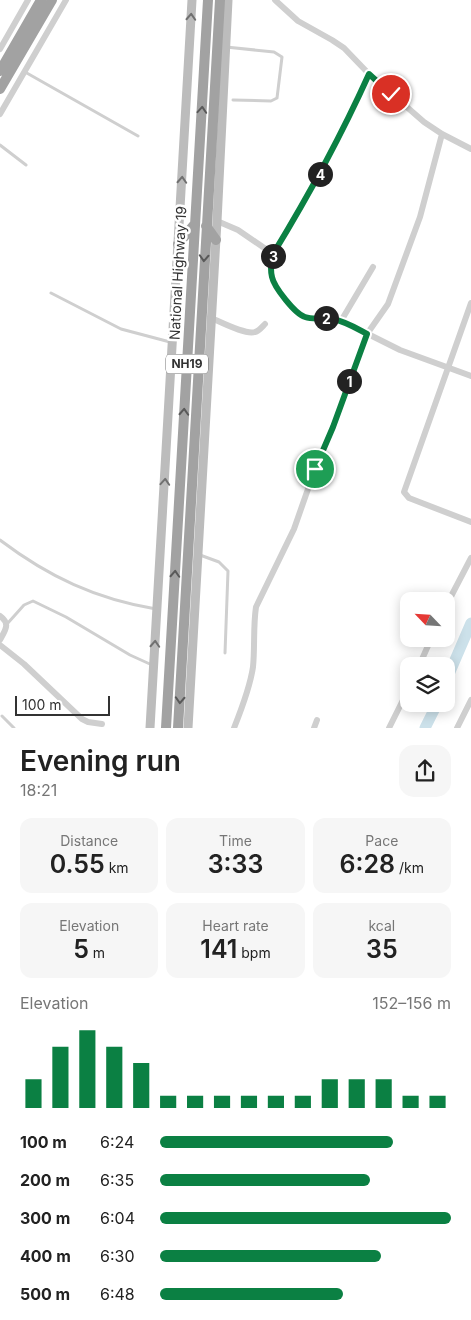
<!DOCTYPE html>
<meta charset="utf-8">
<style>
body{margin:0;font-family:Inter,sans-serif;background:#f6f6f6;color:#222;height:100vh;display:flex;flex-direction:column;font-size:19px;white-space:nowrap}
*{box-sizing:border-box;margin:0}
p{font-size:16px;color:#767676}
.icon{flex:none;width:28px;height:28px;fill:none;stroke:currentColor;stroke-width:2;stroke-linecap:round;stroke-linejoin:round}
.map{position:relative;height:728px;overflow:hidden}
.details{display:flex;flex-direction:column;background:#fff;flex:1}
.details>*{flex:none}
.needle{width:32px;rotate:295deg}
.buttons{position:absolute;left:400px;top:592px;display:grid;gap:10px}
.buttons a{display:grid;place-items:center;width:55px;height:55px;border-radius:10px;background:#fff;box-shadow:0 2px 12px #0003;font-size:25px}
.scale{position:absolute;left:15px;bottom:12px;width:95px;box-sizing:border-box;padding-left:5px;border:2px solid #323232;border-top:0;font-size:14px;line-height:18px;white-space:nowrap;color:#323232;-webkit-text-stroke:4px #fff;paint-order:stroke}
.pin{position:absolute;display:grid;place-items:center;width:42px;height:42px;color:#fff;margin:-21px;border:2px solid #fff;border-radius:50%;box-shadow:0 1px 5px #0007}
.km{position:absolute;width:25px;height:25px;margin:-12px;border-radius:50%;background:#222;color:#fff;font-size:14px;line-height:25px;text-align:center}
.round{display:grid;place-items:center;flex:none;width:52px;height:52px;border-radius:15px;background:#f6f6f6}
.head{display:flex;align-items:center;justify-content:space-between;height:85px;padding:0 20px}
h1{font-size:28px;font-weight:600;line-height:38px}
.figures{display:grid;grid-template-columns:repeat(3,1fr);gap:8px;height:85px;padding:5px 20px}
.figures div{display:grid;align-content:center;border-radius:12px;background:#f6f6f6;text-align:center}
.figures b{font-size:25px;font-weight:600}
.figures small{font-size:14px;font-weight:400}
.figures p{font-size:14px}
.chart{height:140px;padding:10px 20px}
.chart p{display:flex;justify-content:space-between}
.chart svg{width:100%;height:90px;margin-top:5px;stroke:#0b8043;stroke-width:6}
ul{padding:0 20px;list-style:none;font-size:16px}
li{display:grid;grid-template-columns:80px 60px 1fr;align-items:center;height:38px}
li i{height:12px;border-radius:6px;background:#0b8043}
.map>svg:first-child{display:block}
</style>
<div class="map">
<svg width="471" height="728" viewBox="0 0 471 728">
<rect width="100%" height="100%" fill="#fff"/>
<g fill="none" stroke-linecap="round" stroke-linejoin="round">
<path stroke="#cce1ea" stroke-width="11" d="M446,681l25,-58
M425,728l12,-24"/>
<path stroke="#cfcfcf" stroke-width="3" d="M226,47l48,5 8,5 -5,41 -6,3 -38,-1
M25,72l113,64
M0,145l26,20
M51,293l70,36 49,13
M0,540c49,37 96,59 156,69
M200,555l19,7 9,9 -3,82
M7,624l17,-19 9,-4 33,16 64,38 22,10
M2,716l12,12"/>
<path stroke="#cfcfcf" stroke-width="6" d="M275,0l23,21 34,19 12,8 25,26 55,48 18,12 29,15
M0,49l28,-49
M369,74c-28,62 -60,121 -96,180l-2,7 1,18 20,28 10,9 9,2 22,1 13,4 54,27 71,26
M0,114l66,-114
M217,221l21,9 35,24
M471,303l-67,189 5,6 62,24
M211,318c10,4 34,17 44,14 4,-1 7,-5 10,-8
M341,321l32,-54
M446,606l25,-48
M0,616c11,8 5,14 0,24
M0,645l24,19 58,55 6,3 14,2
M419,666l12,-27
M234,728c8,-20 16,-41 19,-61 2,-20 0,-40 3,-60l38,-78 21,-60 18,-42 34,-93 21,-30 32,-87 22,-83
M314,728l3,-8
M389,728l20,-40
M457,728l14,-28"/>
<path stroke="#bcbcbc" stroke-width="9" d="M150,728l42,-728
M188,728l29,-507 11,-221"/>
<path stroke="#a2a2a2" stroke-width="10" d="M0,71l41,-71
M0,89l52,-89
M206,226l10,14
M178,244l16,-19
M166,728l42,-728
M178,728l42,-728"/>
</g>
<defs><path id="oneway-chevron" d="M-2-3.5L2.5 0L-2 3.5" fill="none" stroke-width="1.6" stroke-linecap="round" stroke-linejoin="round" transform="scale(1.25)"/></defs>
<g stroke="#707070">
<use href="#oneway-chevron" transform="translate(191 17) rotate(-87)"/>
<use href="#oneway-chevron" transform="translate(182 180) rotate(-87)"/>
<use href="#oneway-chevron" transform="translate(165 482) rotate(-86)"/>
<use href="#oneway-chevron" transform="translate(155 644) rotate(-87)"/>
</g>
<g stroke="#595959">
<use href="#oneway-chevron" transform="translate(202 110) rotate(-86)"/>
<use href="#oneway-chevron" transform="translate(204 258) rotate(93)"/>
<use href="#oneway-chevron" transform="translate(184 412) rotate(-87)"/>
<use href="#oneway-chevron" transform="translate(175 574) rotate(-87)"/>
<use href="#oneway-chevron" transform="translate(180 700) rotate(93)"/>
</g>
<g fill="none" stroke-linecap="round" stroke-linejoin="round">
<defs>
<path id="route" d="M315,469l18,-42 34,-93c-11,-6 -22,-13 -35,-15 -8,-2 -18,1 -27,-2 -10,-3 -31,-30 -33,-40 -2,-8 -1,-15 1,-23 36,-59 68,-118 96,-180l22,20"/>
</defs>
<use href="#route" stroke="#fff" stroke-width="10"/>
<use href="#route" stroke="#0b8043" stroke-width="6"/>
</g>
<g text-anchor="middle" stroke-width="5" stroke-linejoin="round" paint-order="stroke">
<rect fill="#fff" stroke="#707070" stroke-width="1" x="166" y="354.5" width="42" height="19" rx="4"/>
<g font-size="12" font-weight="bold" fill="#323232">
<text x="187" y="368">NH19</text>
</g>
<g font-size="14" fill="#323232" stroke="#fff">
<text transform="translate(178 273) rotate(-87)" y="5">National Highway 19</text>
</g>
</g>
</svg>
<div class="buttons">
<a><svg class="needle" viewBox="-14 -14 28 28"><path d="M0-13l5 13h-10z" fill="#e53935"/><path d="M0 13l5-13h-10z" fill="#767676"/></svg></a>
<a><svg class="icon" aria-label="layers" viewBox="0 0 24 24"><path d="M12 4l9 5-9 5-9-5zM3 14l9 5 9-5"/></svg></a>
</div>
<div class="scale">100 m</div>
<div class="pin" style="left:315px;top:469px;background:#1e9e55"><svg class="icon" aria-label="arrive" viewBox="0 0 24 24"><path d="M6 21V4h12l-3 4 3 4H6"/></svg></div>
<div class="pin" style="left:391px;top:94px;background:#d93025"><svg class="icon" aria-label="check" viewBox="0 0 24 24"><path d="M5 12l5 5 9-10"/></svg></div>
<b class="km" style="left:349px;top:381px">1</b>
<b class="km" style="left:326px;top:318px">2</b>
<b class="km" style="left:273px;top:256px">3</b>
<b class="km" style="left:320px;top:174px">4</b>
</div>
<section class="details">
<div class="head"><div><h1>Evening run</h1><p>18:21</p></div><a class="round"><svg class="icon" aria-label="share" viewBox="0 0 24 24"><path d="M12 15V3M7 8l5-5 5 5M5 13v7h14v-7"/></svg></a></div>
<div class="figures">
<div><p>Distance</p><b>0.55<small> km</small></b></div>
<div><p>Time</p><b>3:33</b></div>
<div><p>Pace</p><b>6:28<small> /km</small></b></div>
</div>
<div class="figures">
<div><p>Elevation</p><b>5<small> m</small></b></div>
<div><p>Heart rate</p><b>141<small> bpm</small></b></div>
<div><p>kcal</p><b>35</b></div>
</div>
<div class="chart"><p><span>Elevation</span>152–156 m</p>
<svg viewBox="0 0 160 44" preserveAspectRatio="none"><path d="M5 44V30M15 44V14M25 44V6M35 44V14M45 44V22M55 44V38M65 44V38M75 44V38M85 44V38M95 44V38M105 44V38M115 44V30M125 44V30M135 44V30M145 44V38M155 44V38"/></svg>
</div>
<ul>
<li><b>100 m</b>6:24<i style="width:80%"></i></li>
<li><b>200 m</b>6:35<i style="width:72%"></i></li>
<li><b>300 m</b>6:04<i style="width:100%"></i></li>
<li><b>400 m</b>6:30<i style="width:76%"></i></li>
<li><b>500 m</b>6:48<i style="width:63%"></i></li>
</ul>
</section>
